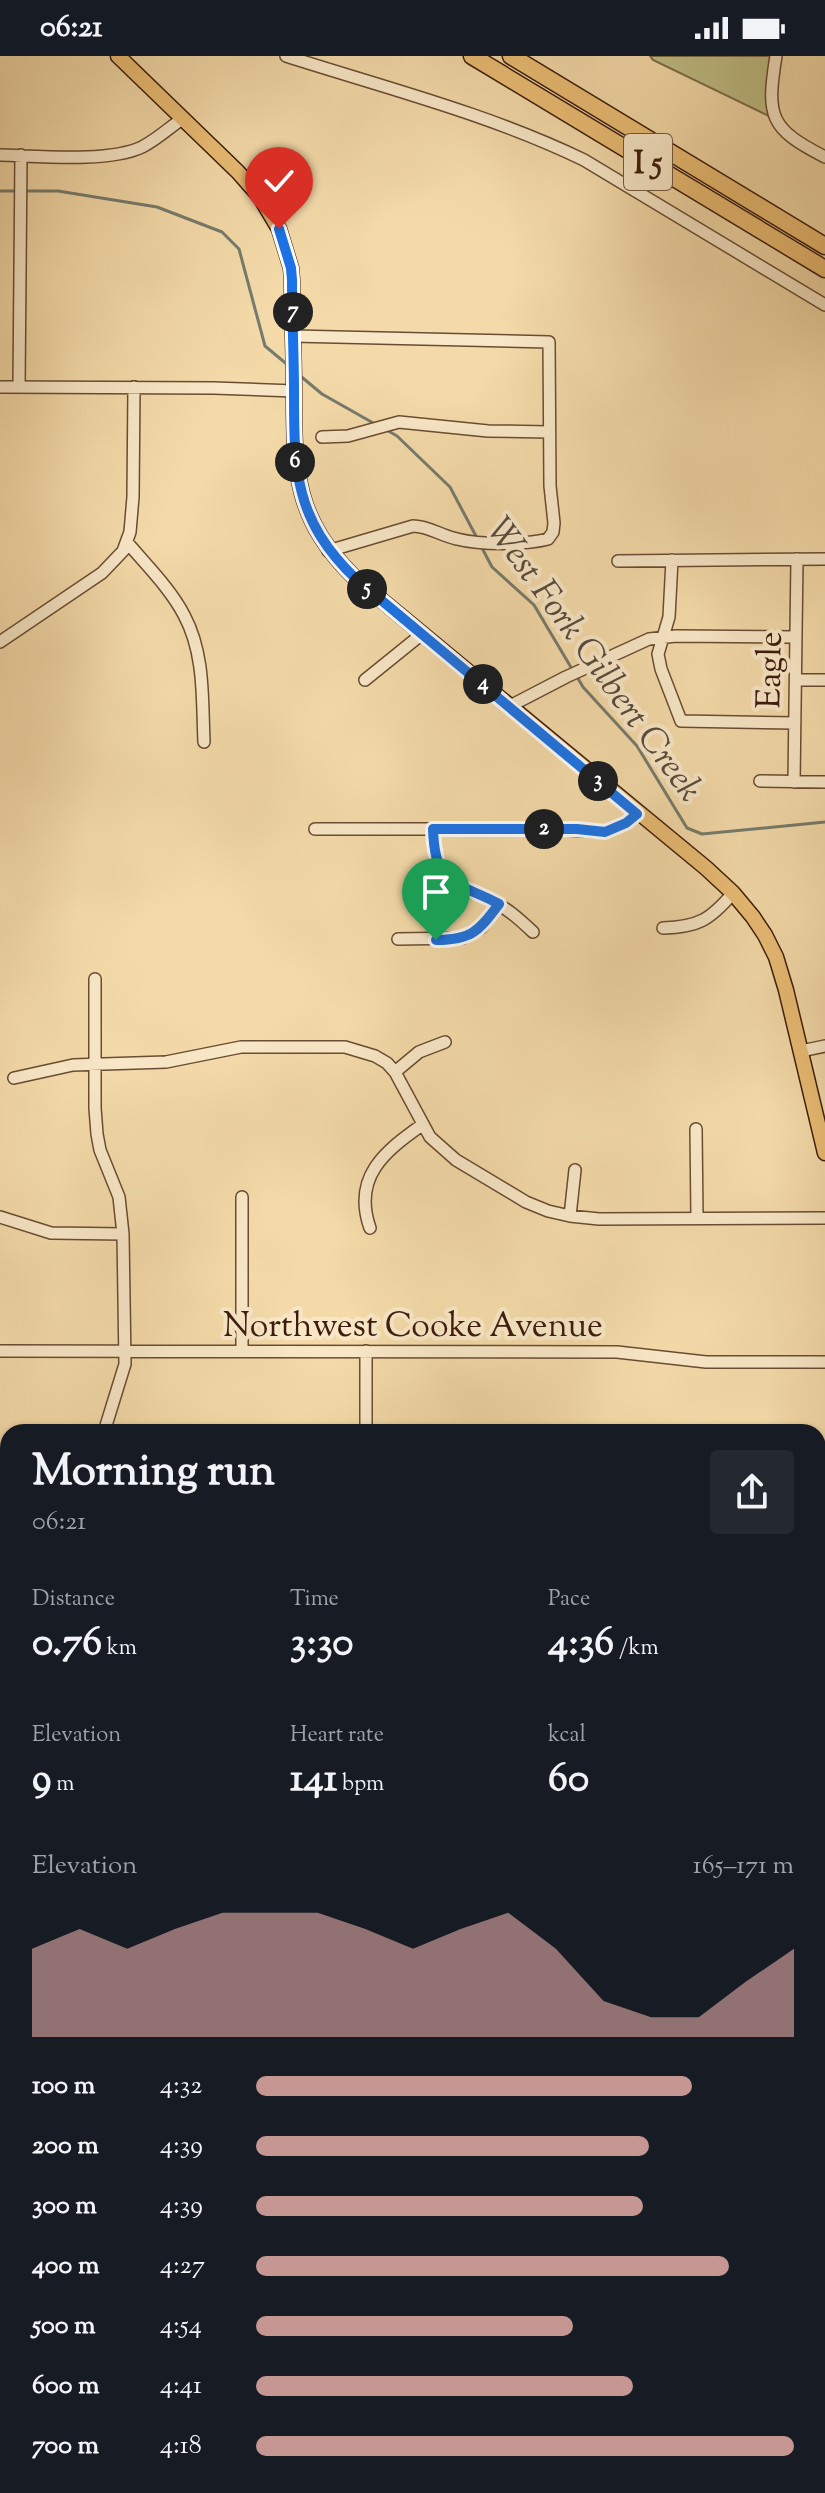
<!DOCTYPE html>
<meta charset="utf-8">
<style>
body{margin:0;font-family:"Sorts Mill Goudy",serif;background:#242831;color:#f1f3f6;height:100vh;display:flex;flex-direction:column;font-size:30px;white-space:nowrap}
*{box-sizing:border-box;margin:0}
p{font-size:26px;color:#9ea1a6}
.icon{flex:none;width:44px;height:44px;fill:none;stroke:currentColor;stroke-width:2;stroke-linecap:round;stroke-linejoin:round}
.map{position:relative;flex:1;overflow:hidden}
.details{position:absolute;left:0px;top:1368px;width:826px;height:1070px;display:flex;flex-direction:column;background:#171b24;border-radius:24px 24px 0 0;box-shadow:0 2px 6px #0004}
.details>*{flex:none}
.pin{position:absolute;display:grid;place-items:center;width:68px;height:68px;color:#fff;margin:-82px -34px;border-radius:50% 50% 50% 0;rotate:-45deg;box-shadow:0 0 8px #0007}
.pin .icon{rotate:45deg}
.km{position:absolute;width:40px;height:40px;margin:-20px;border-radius:50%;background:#222;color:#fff;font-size:22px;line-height:40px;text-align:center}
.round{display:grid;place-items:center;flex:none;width:84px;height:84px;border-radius:8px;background:#242831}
.overview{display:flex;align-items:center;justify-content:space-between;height:136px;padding:0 32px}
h1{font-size:44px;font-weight:800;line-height:60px}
.stats{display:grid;grid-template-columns:repeat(3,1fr);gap:12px;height:136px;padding:8px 32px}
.stats div{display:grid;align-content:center}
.stats b{font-size:40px;font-weight:800}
.stats small{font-size:22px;font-weight:400}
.stats p{font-size:22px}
.chart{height:224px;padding:16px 32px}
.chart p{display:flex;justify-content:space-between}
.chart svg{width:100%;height:144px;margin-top:8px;fill:#c59692;opacity:.7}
ul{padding:0 32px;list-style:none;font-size:26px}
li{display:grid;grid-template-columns:128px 96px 1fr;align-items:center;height:60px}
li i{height:20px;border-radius:10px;background:#c59692}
.status{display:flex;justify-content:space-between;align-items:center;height:56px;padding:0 40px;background:#171b24;direction:ltr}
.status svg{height:22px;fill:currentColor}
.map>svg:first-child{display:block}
</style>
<div class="status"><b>06:21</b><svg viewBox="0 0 49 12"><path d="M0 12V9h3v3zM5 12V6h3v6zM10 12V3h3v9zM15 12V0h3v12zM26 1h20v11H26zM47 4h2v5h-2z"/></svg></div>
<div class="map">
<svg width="825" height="2437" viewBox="0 0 825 2437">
<rect width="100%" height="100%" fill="#f4daa9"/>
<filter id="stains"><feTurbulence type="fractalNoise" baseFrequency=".0025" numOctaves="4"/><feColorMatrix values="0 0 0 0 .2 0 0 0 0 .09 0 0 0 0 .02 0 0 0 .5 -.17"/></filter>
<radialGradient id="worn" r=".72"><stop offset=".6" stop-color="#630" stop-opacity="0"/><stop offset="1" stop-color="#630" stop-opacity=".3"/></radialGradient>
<path fill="#bfbe85" stroke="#7e6d48" stroke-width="2" d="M650,0h124l3,64 -124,-60z"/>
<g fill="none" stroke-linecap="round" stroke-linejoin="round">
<path stroke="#767b6d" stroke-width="3" d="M0,135h16
M24,135h34l99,16 65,25 17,17 26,97 24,20
M298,318l24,20 53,30
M385,373l12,7 53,51 27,51
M482,492l10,19 42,38 38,64
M576,619l7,12 54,59 50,82 15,6 123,-12"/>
<defs>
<path id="minor" d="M286,0c100,32 203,58 298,104l241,145
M776,0c-10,61 -6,73 49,101
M0,99c38,1 108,8 142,-8 14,-7 27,-19 40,-28
M293,280l256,6 1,144 4,37 -1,9 -5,7c-23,6 -68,6 -91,0 -16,-3 -28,-13 -44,-13l-85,25
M0,331l214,1 80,3
M19,331l2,-232
M322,381l26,-1 51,-14 89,9 61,1
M127,486c19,23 43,46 57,73 21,39 18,84 20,127
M672,504l-3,57 -11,37 3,15 20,52 114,2
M618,505l207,-2
M0,586l102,-69 21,-22 7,-19 3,-35 1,-110
M365,624l57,-46
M796,624h29
M510,650l56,-29 83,-38 27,-3 120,1
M760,725l65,1
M794,726l3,-223
M315,773h235l55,3 21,-9 11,-9
M433,773c1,25 4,49 29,60 8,3 17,5 24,9 19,8 33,21 47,34
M663,872c35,-1 47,-8 70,-35
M398,883l65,-1 18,-10 18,-24
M95,923v129l2,26 3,16 19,47 4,37 2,130 -21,68
M801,995l24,-5
M395,1016l24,-20 26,-10
M14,1022l59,-13 93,-3 75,-15h104l30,9 12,7 8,9 35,65 26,23 70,42 22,9 22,5 29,3 226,-1
M696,1073l1,89
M242,1141v154
M570,1160l5,-46
M0,1161l51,16 72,1
M370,1172c-18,-51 15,-77 52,-103
M0,1295l617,1 89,10h119
M366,1295v81
M818,1428h7
M0,1469l8,-3
M818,1534h7
M818,1666h7
M0,1723l8,-7
M0,1845l8,7
M818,1970h7
M0,1984l8,-2
M0,2369l8,15
M818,2372h7
M43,2430l7,7
M667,2437l4,-7"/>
<path id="major" d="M118,0l120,116 22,25 19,32 12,39 1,12c0,38 2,75 2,112 0,81 1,128 62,187l350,289 27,25 20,24 12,18 11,22 10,33 39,163"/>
<path id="highway" d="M472,0l353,213
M511,0l314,190"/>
</defs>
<use href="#minor" stroke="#6a4c33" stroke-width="14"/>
<use href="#major" stroke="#3c1c0c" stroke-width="17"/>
<use href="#highway" stroke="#3c1c0c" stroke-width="19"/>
<use href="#minor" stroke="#f8e7c7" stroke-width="11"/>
<use href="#major" stroke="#eabd74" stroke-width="14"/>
<use href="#highway" stroke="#eabd74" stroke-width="16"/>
</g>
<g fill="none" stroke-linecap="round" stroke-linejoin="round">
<defs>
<path id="route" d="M279,173l12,39 1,12c0,38 2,75 2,112 0,81 1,128 62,187l281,235 -11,9 -21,9 -28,-3h-144c2,60 22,51 66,75 -21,28 -28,36 -63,36"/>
</defs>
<use href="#route" stroke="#fff" stroke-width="16"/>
<use href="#route" stroke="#1a73e8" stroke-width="10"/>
</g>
<g text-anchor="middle" stroke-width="8" stroke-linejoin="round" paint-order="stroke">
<rect fill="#f8e7c7" stroke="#745944" stroke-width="2" x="624" y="78" width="48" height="56" rx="6"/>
<g font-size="32" font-weight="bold" fill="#3c1c0c">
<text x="648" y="117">I 5</text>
</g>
<g font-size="34" fill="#3c1c0c" stroke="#f8e7c7">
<text transform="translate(768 614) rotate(-89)" y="12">Eagle</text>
<text x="413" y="1280">Northwest Cooke Avenue</text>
</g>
<g font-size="36" font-style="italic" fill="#594b3d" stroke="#f8e7c7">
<text transform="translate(596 602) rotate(54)" y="13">West Fork Gilbert Creek</text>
</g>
</g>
<rect width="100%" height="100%" filter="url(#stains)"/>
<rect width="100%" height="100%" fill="url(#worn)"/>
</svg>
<div class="pin" style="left:436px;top:884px;background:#1e9e55"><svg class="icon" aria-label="arrive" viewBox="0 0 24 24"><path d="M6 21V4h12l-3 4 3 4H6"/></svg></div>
<div class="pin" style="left:279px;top:173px;background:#d93025"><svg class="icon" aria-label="check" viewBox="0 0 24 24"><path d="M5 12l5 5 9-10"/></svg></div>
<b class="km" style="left:544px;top:773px">2</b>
<b class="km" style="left:598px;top:725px">3</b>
<b class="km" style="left:483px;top:628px">4</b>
<b class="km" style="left:367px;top:533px">5</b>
<b class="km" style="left:295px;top:406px">6</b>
<b class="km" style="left:293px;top:256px">7</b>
<section class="details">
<div class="overview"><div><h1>Morning run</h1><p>06:21</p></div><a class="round"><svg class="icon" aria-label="share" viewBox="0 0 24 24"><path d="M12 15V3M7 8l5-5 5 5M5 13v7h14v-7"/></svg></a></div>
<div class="stats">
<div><p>Distance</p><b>0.76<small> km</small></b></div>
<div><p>Time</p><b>3:30</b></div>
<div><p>Pace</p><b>4:36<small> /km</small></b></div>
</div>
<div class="stats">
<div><p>Elevation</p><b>9<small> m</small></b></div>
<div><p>Heart rate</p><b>141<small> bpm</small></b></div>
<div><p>kcal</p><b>60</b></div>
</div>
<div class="chart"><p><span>Elevation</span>165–171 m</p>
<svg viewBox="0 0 160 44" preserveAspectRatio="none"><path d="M0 44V17L10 11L20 17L30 11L40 6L50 6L60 6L70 11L80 17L90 11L100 6L110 17L120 33L130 38L140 38L150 27L160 17V44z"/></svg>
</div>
<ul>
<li><b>100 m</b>4:32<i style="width:81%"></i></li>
<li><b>200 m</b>4:39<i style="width:73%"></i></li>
<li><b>300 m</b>4:39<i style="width:72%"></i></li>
<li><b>400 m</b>4:27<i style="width:88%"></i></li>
<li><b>500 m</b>4:54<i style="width:59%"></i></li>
<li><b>600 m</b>4:41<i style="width:70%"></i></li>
<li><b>700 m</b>4:18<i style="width:100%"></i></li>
</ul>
</section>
</div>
